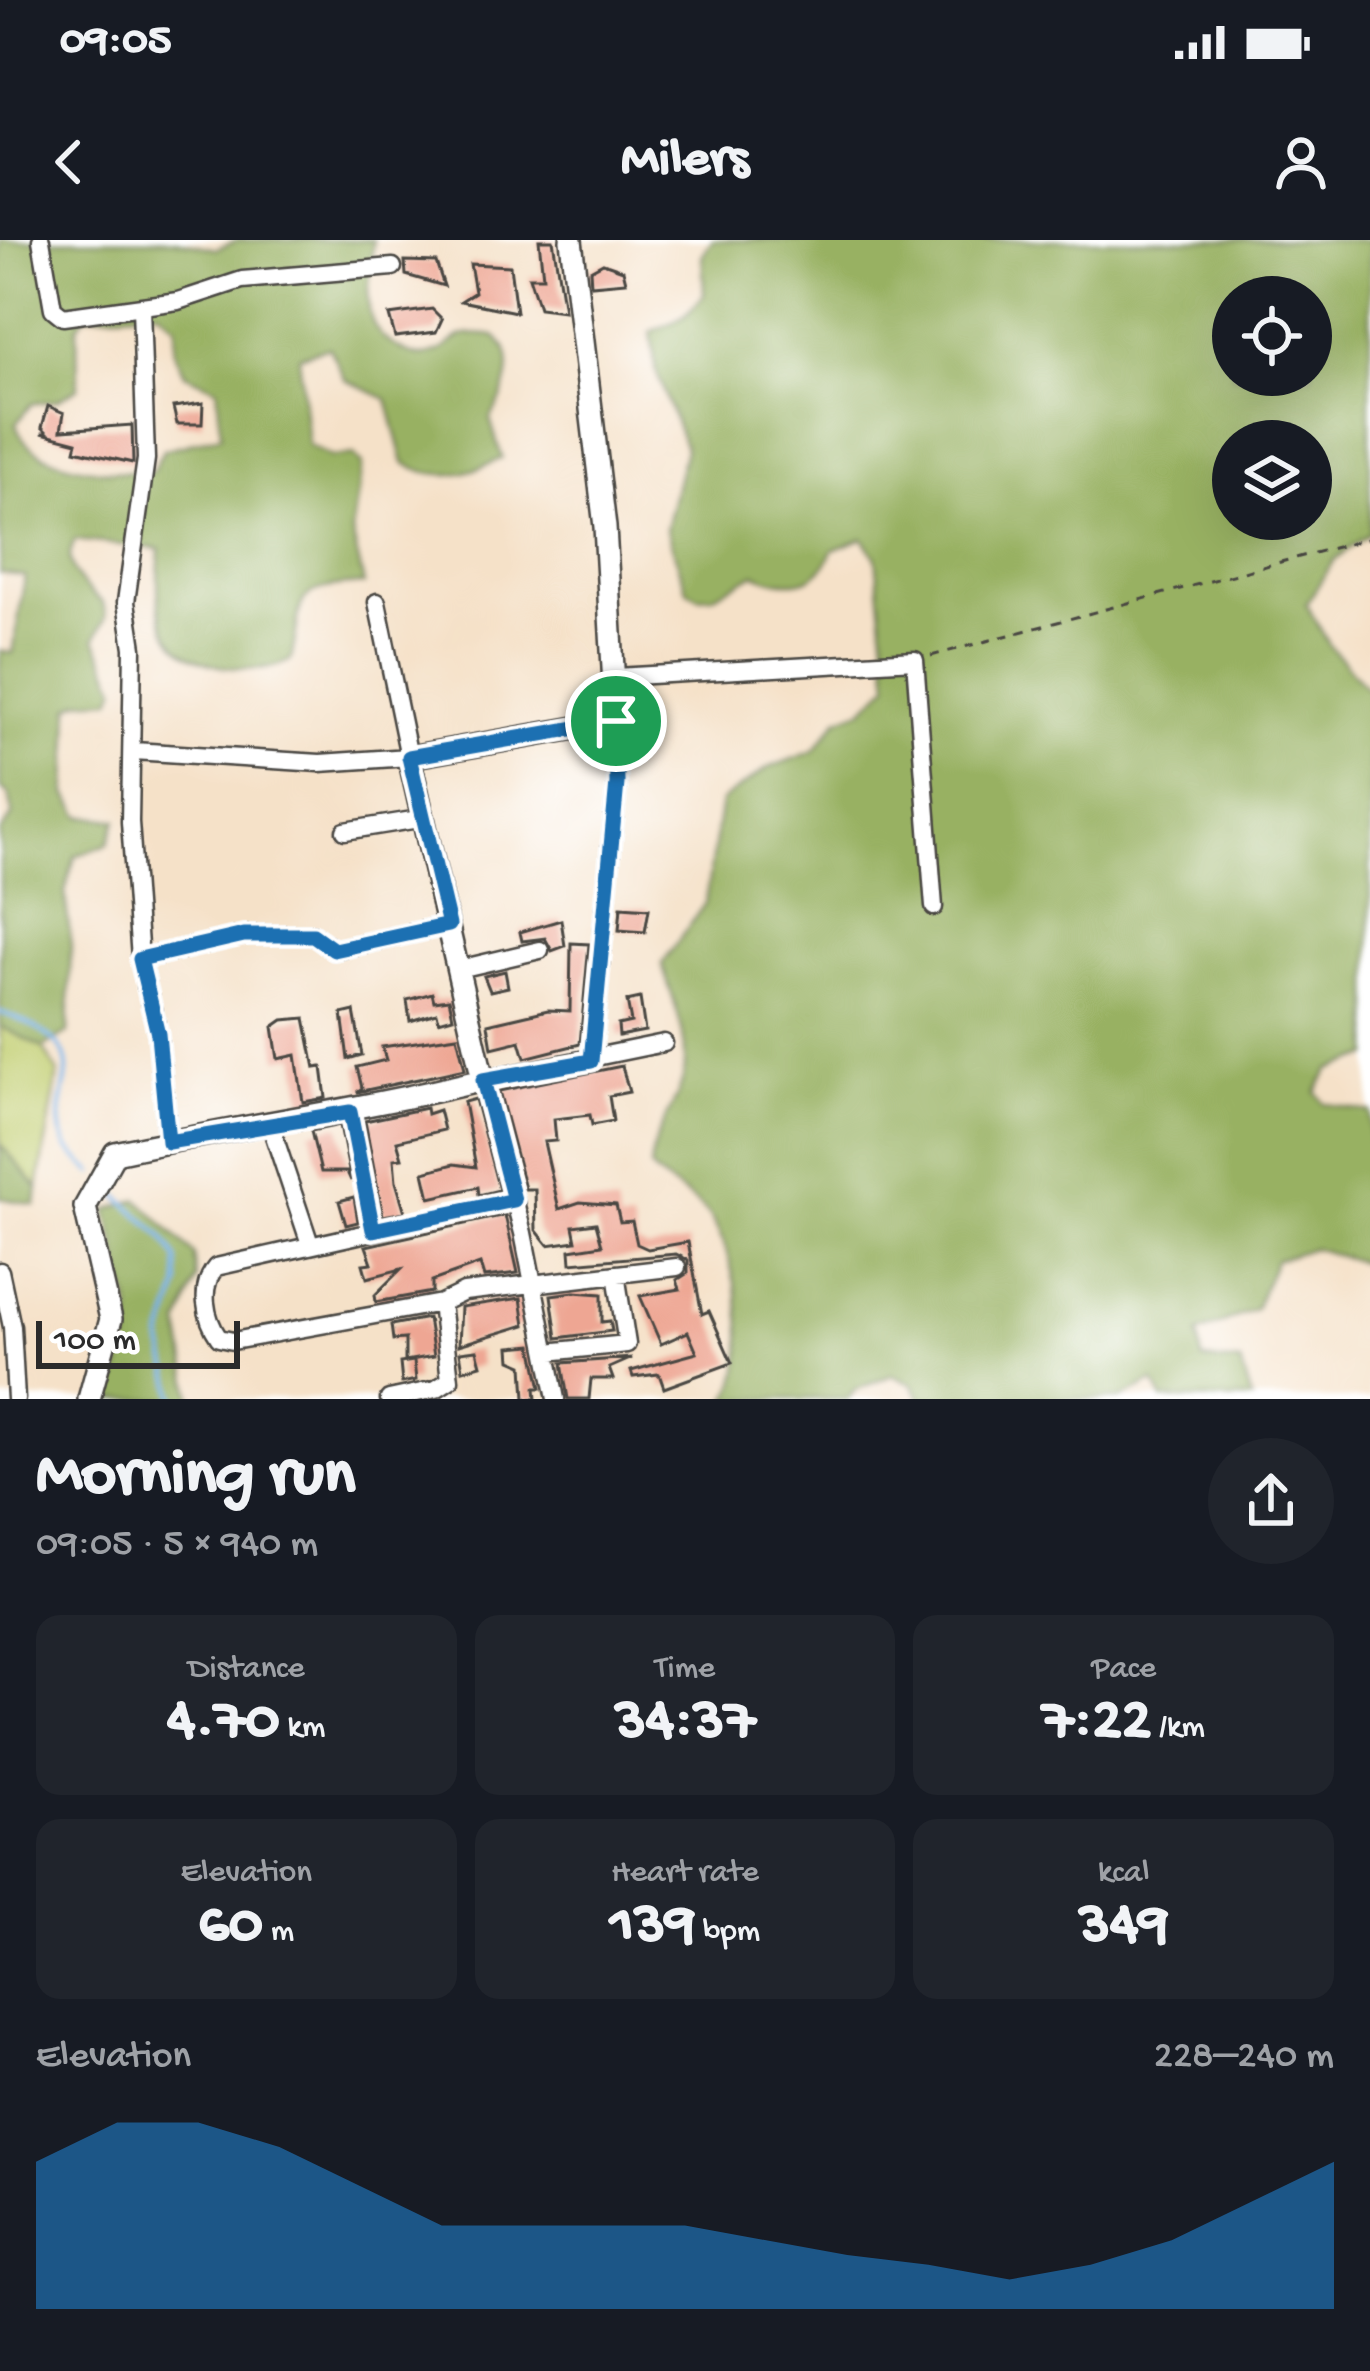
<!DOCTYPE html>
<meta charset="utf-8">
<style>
body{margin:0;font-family:"Gochi Hand",sans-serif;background:#20242c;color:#f1f3f6;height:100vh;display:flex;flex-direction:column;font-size:45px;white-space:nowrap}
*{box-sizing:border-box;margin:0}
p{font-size:39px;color:#9ea1a6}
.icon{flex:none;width:66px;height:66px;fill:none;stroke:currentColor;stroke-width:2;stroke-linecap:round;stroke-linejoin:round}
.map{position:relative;height:1159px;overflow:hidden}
.panel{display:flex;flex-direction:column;background:#171b24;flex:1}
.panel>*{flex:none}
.tools{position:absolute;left:1212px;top:36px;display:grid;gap:24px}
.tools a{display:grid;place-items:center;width:120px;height:120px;border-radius:50%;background:#171b24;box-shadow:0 12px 48px #0002;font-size:60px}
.scale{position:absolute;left:36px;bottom:30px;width:204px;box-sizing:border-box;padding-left:12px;border:6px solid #2b2b2b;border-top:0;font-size:33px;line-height:42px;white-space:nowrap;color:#2b2b2b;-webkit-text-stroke:9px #fff;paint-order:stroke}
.pin{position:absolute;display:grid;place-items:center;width:102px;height:102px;color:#fff;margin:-51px;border:6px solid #fff;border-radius:50%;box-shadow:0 3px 12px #0007}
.round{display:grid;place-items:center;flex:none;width:126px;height:126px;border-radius:63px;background:#20242c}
.overview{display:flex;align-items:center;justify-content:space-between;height:204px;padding:0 36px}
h1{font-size:66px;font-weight:800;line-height:90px}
.figures{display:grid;grid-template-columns:repeat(3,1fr);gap:18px;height:204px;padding:12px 36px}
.figures div{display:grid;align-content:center;border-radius:24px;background:#20242c;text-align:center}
.figures b{font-size:60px;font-weight:800}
.figures small{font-size:33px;font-weight:400}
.figures p{font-size:33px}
.chart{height:336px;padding:24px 36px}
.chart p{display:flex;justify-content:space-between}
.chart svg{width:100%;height:216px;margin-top:12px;fill:#1f6fb2;opacity:.7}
.status{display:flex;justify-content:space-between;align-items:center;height:84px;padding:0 60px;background:#171b24;direction:ltr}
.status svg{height:33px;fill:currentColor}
header{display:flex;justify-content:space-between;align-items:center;height:156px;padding:0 36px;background:#171b24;font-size:54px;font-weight:800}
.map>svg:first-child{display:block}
</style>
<div class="status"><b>09:05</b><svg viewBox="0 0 49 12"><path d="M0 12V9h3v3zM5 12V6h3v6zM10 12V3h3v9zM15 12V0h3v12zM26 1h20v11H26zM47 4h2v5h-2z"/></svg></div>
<header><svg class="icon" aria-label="back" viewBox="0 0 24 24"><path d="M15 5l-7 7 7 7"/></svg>Milers<svg class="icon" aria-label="person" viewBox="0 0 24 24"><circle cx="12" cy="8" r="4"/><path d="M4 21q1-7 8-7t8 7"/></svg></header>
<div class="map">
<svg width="1370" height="1159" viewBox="0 0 1370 1159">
<rect width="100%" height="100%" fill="#fff"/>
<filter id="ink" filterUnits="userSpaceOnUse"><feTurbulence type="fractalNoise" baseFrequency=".00833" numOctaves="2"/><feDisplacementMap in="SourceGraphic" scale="24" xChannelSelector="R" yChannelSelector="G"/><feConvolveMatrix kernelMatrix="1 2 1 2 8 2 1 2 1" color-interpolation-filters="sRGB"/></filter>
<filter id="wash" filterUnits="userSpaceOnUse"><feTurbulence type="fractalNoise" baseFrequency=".004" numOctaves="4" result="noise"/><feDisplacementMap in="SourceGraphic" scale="48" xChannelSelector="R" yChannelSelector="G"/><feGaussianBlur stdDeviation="2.7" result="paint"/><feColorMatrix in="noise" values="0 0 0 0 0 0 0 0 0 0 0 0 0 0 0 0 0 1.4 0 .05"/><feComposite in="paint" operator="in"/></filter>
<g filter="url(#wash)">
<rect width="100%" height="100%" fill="#f5e1c8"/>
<path fill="#c1ce70" stroke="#767c4e" stroke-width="3" d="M0,786l43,22 15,25 -20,115 -38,-44z"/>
<path fill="#98b162" stroke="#626e46" stroke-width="3" fill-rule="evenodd" d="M0,0h174l42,9 23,-9h134c-1,42 -20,86 26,108 8,4 17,9 27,7 35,-7 19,-27 69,-19 26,21 10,60 -5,83l12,39c-32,17 -65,24 -98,5l-17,-64 -42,-19 -16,-33 -30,9 9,89 23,12 23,-2 8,10 -10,67 12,52c-78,4 -59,16 -73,76 -18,10 -37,9 -57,8 -76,-6 -80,-56 -74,-119l-85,-9c-15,26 8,48 28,63l3,13 -11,23 22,48 -5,12 -32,2 -10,6 -3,87 14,22 36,4 -9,24 -33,12 -10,36 6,54 -3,87 -25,15 -43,-22v-193l13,-18 -4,-20 -9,-7v-137l13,2 12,-77 -25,-3zM158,70l18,16 -2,25 11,23 32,14 4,47 -58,15 -11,22c-39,1 -123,-2 -136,-48l15,-20 26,-4 21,-12 -1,-61 8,-11z
M712,0h658v293l-36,27 -28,44 24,42 40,46v364l-41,14 -13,22 8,11 46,9v153l-57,-17 -38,12 -20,49 -57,25 4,26 39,3 11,36h-90l-8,-17 -34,17h-199l-8,-14 -21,-10 -37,15 -7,9h-121c29,-36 9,-147 -18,-183 -15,-21 -41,-29 -59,-48 5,-44 24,-54 33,-90 9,-36 -11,-79 -21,-114l43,-61 16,-102 47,-33 46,-17 24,-32 24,-9 27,-26 -13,-126 -13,-20 -30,12c-14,37 -45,38 -78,24l-43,22 -13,1 -12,-7 -21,-61 19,-81 -29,-77 -5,-39 34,-16 19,-21 -2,-39zM1233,57h78v78h-78zM1233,201h78v78h-78z
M0,904l38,44 -2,17 -36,-7z
M138,959l56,55 3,24 -17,47 12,74h-81l18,-60 2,-29 -24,-100z"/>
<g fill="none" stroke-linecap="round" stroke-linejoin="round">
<path stroke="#73b0e5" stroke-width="4.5" d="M0,772c118,43 38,76 67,134 6,10 18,19 26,27
M106,945l56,51 15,23 2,27 -17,53 13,60"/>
</g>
<g id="blocks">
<path fill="#eea693" d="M539,0h14l11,71 -25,-3 -10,-31h14z
M405,21l31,1 8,24 -38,-11z
M603,23l20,7 3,12 -35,3 -1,-15z
M470,24l40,2 6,46 -55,-11 14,-9z
M432,69l10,10 -6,13 -41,5 -6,-22z
M203,163l-1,21h-25l-4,-17z
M48,166l16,7 -3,17 71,-5 1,38 -58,-13 2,-8 -35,-9 5,-1 -5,-5z
M621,667l28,2 -4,23 -26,-2z
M561,680l4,26 -13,5 -7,-13 -23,3 -2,-9z
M571,703l18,1 -9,100 -55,14 -5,-17 -28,7 -4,-24 60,-14 22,1z
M505,731l3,16 -18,4 -6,-15z
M432,753l2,8 15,-2 4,18 -14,4 -2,-8 -27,8 -3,-21z
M640,758l5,33 -26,5 -1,-11 13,-3 -4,-21z
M354,771l8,44 -14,4 -6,-45z
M305,778l10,50 7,-1 4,31 -23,4 -7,-47 -18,4 -5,-32 10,-7z
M457,796l8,33 -108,23 5,-4 -5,-21 29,-7 -4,-13z
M622,826l7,26 -20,4 4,25 -21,4 -2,-10 -36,4 2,22 -12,1 15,67 21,-7 36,3 4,17 12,-1 5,23 11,5 40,-7 14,72 7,-3 23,52 -68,25 -5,-14 -26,3 -2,-6 66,-18 -9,-21 -27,12 -21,-48 40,-7 -3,-9 11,-7v-13l-12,-6 -105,9 -1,-13 32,-5 -6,-22 -23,3 3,15 -28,4 -12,-15 -1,-41h-10l-26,-98z
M475,859l24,91 -20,5 -1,-8 -48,11 -6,-26 30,-8 22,3 -12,-65z
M426,868l1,6 12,-4 5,20 -47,11 5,17 -8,1 2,23 9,30 -22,4 -18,-95z
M340,885l11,56 -4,-9h-26l-10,-41z
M354,957l4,25 -12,3 -7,-24z
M505,975l13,58 -34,4 -4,-13 -48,17v11l-56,10 -1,-7 26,-26 -34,9 -4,-14 9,-1 -6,-17z
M574,1052l28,2v28l8,-1 2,10 -55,7 -6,-43z
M521,1058l4,27 -66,20 2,-38z
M428,1078l6,38 -29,5v-22l-12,1 -2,-15z
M532,1105l9,43h-6l1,11h-11l-2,-34 -12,-5 -1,-13z
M477,1110l4,15 -18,5 -3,-18z
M632,1118l-23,10 4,11h-22l-2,20h-21l-6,-36z
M414,1121l2,19 -14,3 -2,-20z"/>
</g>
</g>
<g filter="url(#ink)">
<use href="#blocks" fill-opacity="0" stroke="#494643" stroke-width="3"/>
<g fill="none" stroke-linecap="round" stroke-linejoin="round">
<defs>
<path id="minor" d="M41,0l12,69 10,8 115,-16 64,-21 151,-13
M141,67l5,152 -20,143 7,46 -3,174 10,137 18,75 10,108
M616,437l299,-17 19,247
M134,511l186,12 89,-6 -32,-155
M345,591l80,-13
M140,719l104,-24h69l21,15 115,-25
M459,729l81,-19
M591,821l26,-278 -1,-62
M350,872l23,118
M269,881l41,123
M514,960l-298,67c-17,20 -11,51 3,71l14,3 208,-38 23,-11 213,-25
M0,1031l12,56 4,72
M547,1112l80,-8 -11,-70
M389,1159l47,-10 14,-9 -9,-77
M556,1159l-33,-166 -40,-153 181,-37"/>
<path id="tertiary" d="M89,1159l22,-80 -26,-112 30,-54c123,-27 246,-43 368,-73l-74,-323 207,-36 -11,-194 -34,-287"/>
</defs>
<use href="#minor" stroke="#494643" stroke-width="21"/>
<use href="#tertiary" stroke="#494643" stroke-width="26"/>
<path stroke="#494643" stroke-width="3" stroke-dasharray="9 9" stroke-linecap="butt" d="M931,416l439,-118"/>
<use href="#minor" stroke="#fff" stroke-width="16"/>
<use href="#tertiary" stroke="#fff" stroke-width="21"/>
</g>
</g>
<g fill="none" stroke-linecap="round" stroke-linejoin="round" filter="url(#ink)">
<defs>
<path id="route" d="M616,481l1,62 -26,278 -108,19 31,120 -141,30 -23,-118 -182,30 -10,-108 -18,-75 104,-24h69l21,15 115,-25 -40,-168z"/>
</defs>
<use href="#route" stroke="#fff" stroke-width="24"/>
<use href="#route" stroke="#1f6fb2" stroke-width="15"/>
</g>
</svg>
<div class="tools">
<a><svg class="icon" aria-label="locate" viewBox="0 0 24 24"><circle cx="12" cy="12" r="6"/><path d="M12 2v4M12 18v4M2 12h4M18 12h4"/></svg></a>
<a><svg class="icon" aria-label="layers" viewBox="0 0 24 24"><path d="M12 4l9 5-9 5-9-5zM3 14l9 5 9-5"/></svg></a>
</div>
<div class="scale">100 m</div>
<div class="pin" style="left:616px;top:481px;background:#1e9e55"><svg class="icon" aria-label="arrive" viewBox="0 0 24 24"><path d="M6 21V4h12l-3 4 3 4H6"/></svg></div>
</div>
<section class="panel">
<div class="overview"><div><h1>Morning run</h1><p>09:05 · 5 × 940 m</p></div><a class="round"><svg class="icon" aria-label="share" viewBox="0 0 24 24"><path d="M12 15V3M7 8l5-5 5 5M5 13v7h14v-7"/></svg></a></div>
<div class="figures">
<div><p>Distance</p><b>4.70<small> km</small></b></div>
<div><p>Time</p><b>34:37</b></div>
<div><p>Pace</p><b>7:22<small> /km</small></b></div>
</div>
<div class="figures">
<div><p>Elevation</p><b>60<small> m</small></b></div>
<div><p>Heart rate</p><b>139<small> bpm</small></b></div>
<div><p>kcal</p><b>349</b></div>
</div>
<div class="chart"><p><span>Elevation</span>228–240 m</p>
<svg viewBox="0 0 160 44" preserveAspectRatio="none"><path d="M0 44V14L10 6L20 6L30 11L40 19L50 27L60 27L70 27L80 27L90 30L100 33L110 35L120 38L130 35L140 30L150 22L160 14V44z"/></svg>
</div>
</section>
